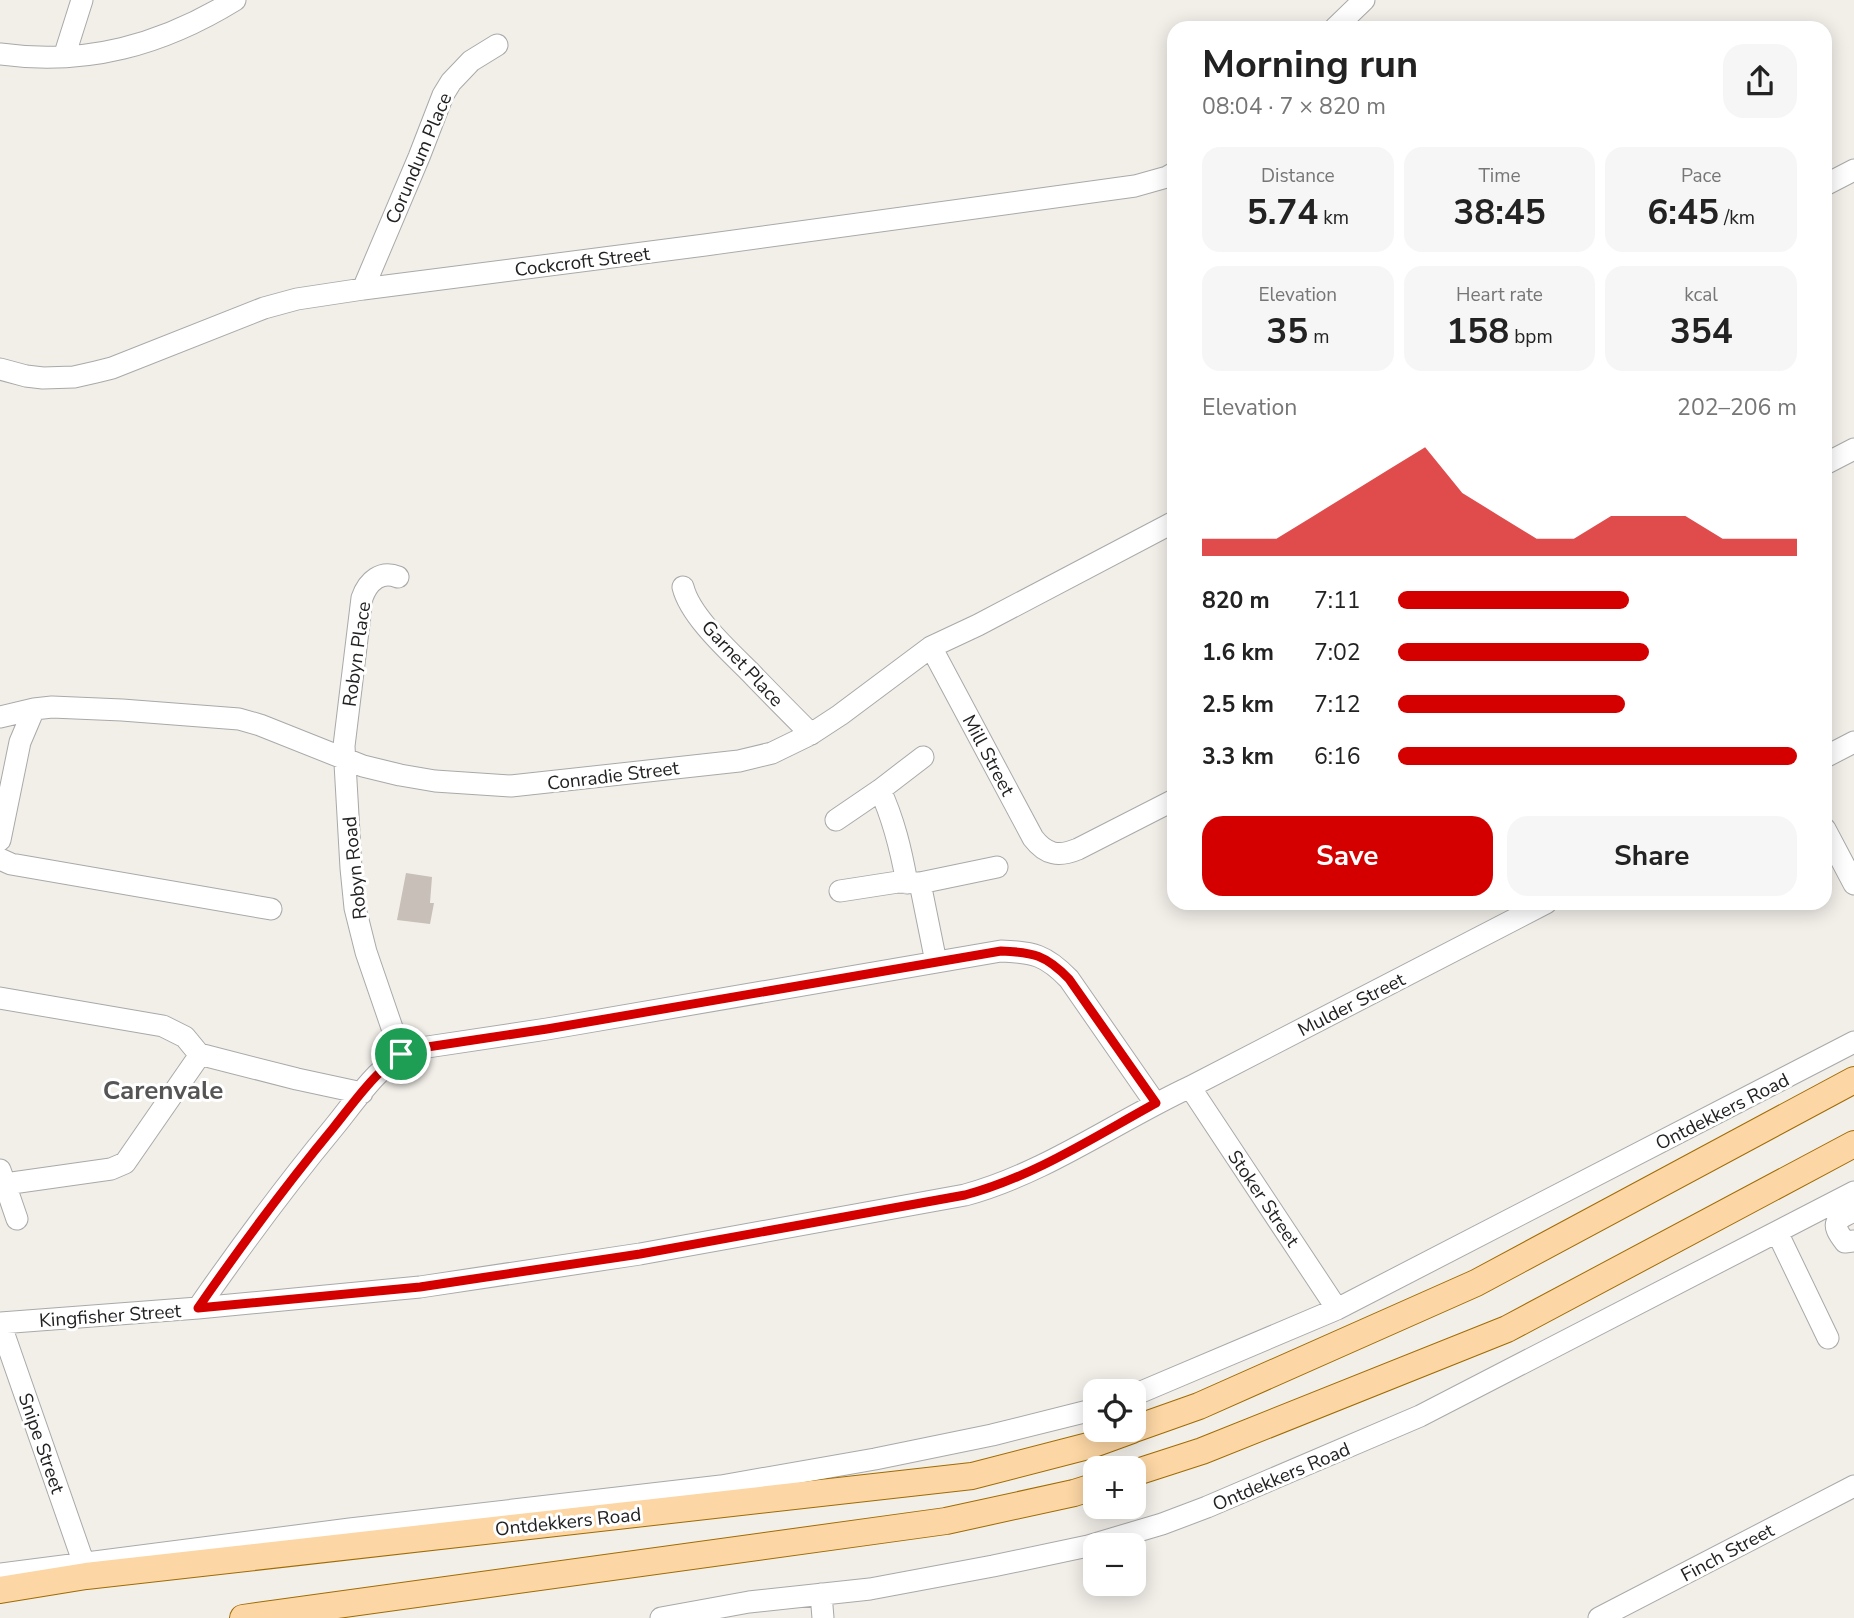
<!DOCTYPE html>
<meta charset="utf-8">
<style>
body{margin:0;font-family:"Nunito Sans",sans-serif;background:#f6f6f6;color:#222;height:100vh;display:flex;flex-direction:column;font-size:26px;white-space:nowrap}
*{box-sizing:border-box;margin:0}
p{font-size:23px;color:#767676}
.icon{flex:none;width:38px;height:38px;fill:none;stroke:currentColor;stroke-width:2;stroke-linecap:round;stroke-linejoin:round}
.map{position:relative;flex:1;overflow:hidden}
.side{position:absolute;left:1167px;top:21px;width:665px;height:889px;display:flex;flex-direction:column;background:#fff;border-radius:21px;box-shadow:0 4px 18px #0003}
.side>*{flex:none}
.tools{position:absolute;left:1083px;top:1379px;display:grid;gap:14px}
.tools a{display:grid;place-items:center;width:63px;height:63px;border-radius:14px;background:#fff;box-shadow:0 4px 18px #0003;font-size:35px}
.pin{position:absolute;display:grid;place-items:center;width:60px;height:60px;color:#fff;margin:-30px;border:4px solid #fff;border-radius:50%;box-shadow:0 2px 7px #0007}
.round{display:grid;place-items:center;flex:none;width:74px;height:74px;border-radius:21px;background:#f6f6f6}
.headline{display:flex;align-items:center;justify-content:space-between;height:119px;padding:0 35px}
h1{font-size:38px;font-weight:700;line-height:52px}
.stats{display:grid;grid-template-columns:repeat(3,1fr);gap:10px;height:119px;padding:7px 35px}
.stats div{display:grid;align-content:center;border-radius:18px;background:#f6f6f6;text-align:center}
.stats b{font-size:35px;font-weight:700}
.stats small{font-size:19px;font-weight:400}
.stats p{font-size:19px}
.chart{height:196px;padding:14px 35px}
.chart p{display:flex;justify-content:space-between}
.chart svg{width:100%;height:126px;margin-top:7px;fill:#d40000;opacity:.7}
.button{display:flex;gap:14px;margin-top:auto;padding:14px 35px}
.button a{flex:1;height:80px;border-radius:21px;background:#d40000;color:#fff;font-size:28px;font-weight:700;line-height:80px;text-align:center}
.button a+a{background:#f6f6f6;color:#222}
ul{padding:0 35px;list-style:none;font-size:23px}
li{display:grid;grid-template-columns:112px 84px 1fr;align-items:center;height:52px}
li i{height:18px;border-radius:9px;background:#d40000}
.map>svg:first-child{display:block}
</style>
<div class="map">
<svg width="1854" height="1618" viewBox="0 0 1854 1618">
<rect width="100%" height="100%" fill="#f2efe9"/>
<path fill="#c7bfb8" d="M406,873l26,4 -2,26h4l-4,21 -33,-4z"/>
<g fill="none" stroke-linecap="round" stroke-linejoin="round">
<defs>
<path id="minor" d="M1335,28l29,-28
M0,54c86,12 162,-9 235,-54
M64,57l18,-57
M1825,185l29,-15
M363,289l56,-132 24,-62 8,-13 20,-21 26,-16
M0,369l26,7 17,2 31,-1 22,-5 16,-4 152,-60 33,-9 66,-10 342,-44 430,-59 32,-9 7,-4
M1825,464l29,-15
M398,577c-17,-7 -30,4 -36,21l-18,148 7,122 4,40 11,44 35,102
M683,587c7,29 46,64 67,85 20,21 41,42 61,62
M931,647l102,191c13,17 26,19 45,11l96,-49
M0,717l34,-8 18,-2 70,3 117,9 21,6 103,41 37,9 35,6 76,5 228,-25 33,-8 39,-19 29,-19 91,-68 47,-22 196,-103
M1825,757l29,-15
M880,790c14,30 21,60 27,93
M836,820l44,-30 43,-33
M1825,829l29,55
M0,840l20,-98 14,-33
M0,859l11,5 260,45
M840,891l58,-9 20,1
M936,962l-16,-79 77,-16
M0,998l163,28 22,11 14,17 98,25 65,14
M1190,1087l147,222
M0,1170l5,14 106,-15 14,-6 72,-104 2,-5
M5,1184l12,35
M1854,1211c-19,9 -24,12 -9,31l9,-1
M1777,1232l51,106
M198,1308c43,-62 88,-123 136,-181 23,-28 46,-65 80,-78l133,-20 454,-78c32,1 45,4 68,28l86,124
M0,1323l198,-15 222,-21 220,-33 325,-59c81,-22 150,-73 225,-108l356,-184
M0,1323l84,241
M1134,1395l203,-86 517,-267
M0,1574l350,-45 371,-43 154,-27 117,-24 104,-26
M821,1594l2,24
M661,1618l88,-16 121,-13 123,-23 95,-20 74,-22 45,-17 213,-91 434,-224
M1599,1618l255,-132"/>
<path id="major" d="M1134,1429l65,-23 277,-123 378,-203
M1134,1473l68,-22 305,-122 347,-185
M0,1590l86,-14 886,-100 116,-30 44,-16
M243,1618l703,-97 128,-28 22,-7"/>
</defs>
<use href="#minor" stroke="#a9a9a9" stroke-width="23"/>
<use href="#major" stroke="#a06b00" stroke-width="28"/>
<use href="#minor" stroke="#fff" stroke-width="21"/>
<use href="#major" stroke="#fcd6a4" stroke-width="26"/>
</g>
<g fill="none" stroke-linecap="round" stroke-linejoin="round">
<defs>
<path id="route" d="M1001,951c32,1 45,4 68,28l87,124c-62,34 -123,74 -191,92l-325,59 -220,33 -222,21c43,-62 88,-123 136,-181 22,-27 47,-65 80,-78l133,-20z"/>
</defs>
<use href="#route" stroke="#fff" stroke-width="14"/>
<use href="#route" stroke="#d40000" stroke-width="9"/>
</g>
<g text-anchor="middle" stroke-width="6" stroke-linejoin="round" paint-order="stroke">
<g font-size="19" fill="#222" stroke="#fff">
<text transform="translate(418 158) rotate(-67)" y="7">Corundum Place</text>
<text transform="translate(582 261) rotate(-7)" y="7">Cockcroft Street</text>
<text transform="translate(356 654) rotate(-82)" y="7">Robyn Place</text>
<text transform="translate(743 663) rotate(47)" y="7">Garnet Place</text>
<text transform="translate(989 755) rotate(62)" y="7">Mill Street</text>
<text transform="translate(613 775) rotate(-7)" y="7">Conradie Street</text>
<text transform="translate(354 868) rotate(-96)" y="7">Robyn Road</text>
<text transform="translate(1351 1004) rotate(-27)" y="7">Mulder Street</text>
<text transform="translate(1722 1111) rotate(-27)" y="7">Ontdekkers Road</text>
<text transform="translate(1264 1198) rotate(56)" y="7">Stoker Street</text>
<text transform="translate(110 1315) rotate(-4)" y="7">Kingfisher Street</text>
<text transform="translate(42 1443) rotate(71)" y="7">Snipe Street</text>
<text transform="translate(1281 1476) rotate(-23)" y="7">Ontdekkers Road</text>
<text transform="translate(568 1521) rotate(-6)" y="7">Ontdekkers Road</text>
<text transform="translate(1727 1552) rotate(-28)" y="7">Finch Street</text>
</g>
<g font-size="26" font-weight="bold" fill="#555" stroke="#fff">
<text x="163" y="1099">Carenvale</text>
</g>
</g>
</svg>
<div class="tools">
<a><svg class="icon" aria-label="locate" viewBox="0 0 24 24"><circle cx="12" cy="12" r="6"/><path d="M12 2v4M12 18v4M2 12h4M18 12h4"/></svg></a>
<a>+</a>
<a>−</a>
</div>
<div class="pin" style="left:401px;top:1054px;background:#1e9e55"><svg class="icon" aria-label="arrive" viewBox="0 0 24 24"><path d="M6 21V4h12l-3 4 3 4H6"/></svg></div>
<section class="side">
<div class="headline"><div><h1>Morning run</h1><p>08:04 · 7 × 820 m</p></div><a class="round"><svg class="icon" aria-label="share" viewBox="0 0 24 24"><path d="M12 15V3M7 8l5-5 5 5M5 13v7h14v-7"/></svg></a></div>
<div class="stats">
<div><p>Distance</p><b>5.74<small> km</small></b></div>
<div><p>Time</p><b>38:45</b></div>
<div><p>Pace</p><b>6:45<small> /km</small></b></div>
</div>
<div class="stats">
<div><p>Elevation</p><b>35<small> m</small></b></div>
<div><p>Heart rate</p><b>158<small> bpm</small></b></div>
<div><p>kcal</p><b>354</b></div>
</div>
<div class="chart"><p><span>Elevation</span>202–206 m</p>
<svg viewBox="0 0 160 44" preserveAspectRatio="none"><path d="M0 44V38L10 38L20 38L30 30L40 22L50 14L60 6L70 22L80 30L90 38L100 38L110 30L120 30L130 30L140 38L150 38L160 38V44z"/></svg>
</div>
<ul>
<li><b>820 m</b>7:11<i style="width:58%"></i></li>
<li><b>1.6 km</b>7:02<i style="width:63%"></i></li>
<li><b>2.5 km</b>7:12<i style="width:57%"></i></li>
<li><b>3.3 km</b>6:16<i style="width:100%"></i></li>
</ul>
<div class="button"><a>Save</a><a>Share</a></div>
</section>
</div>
